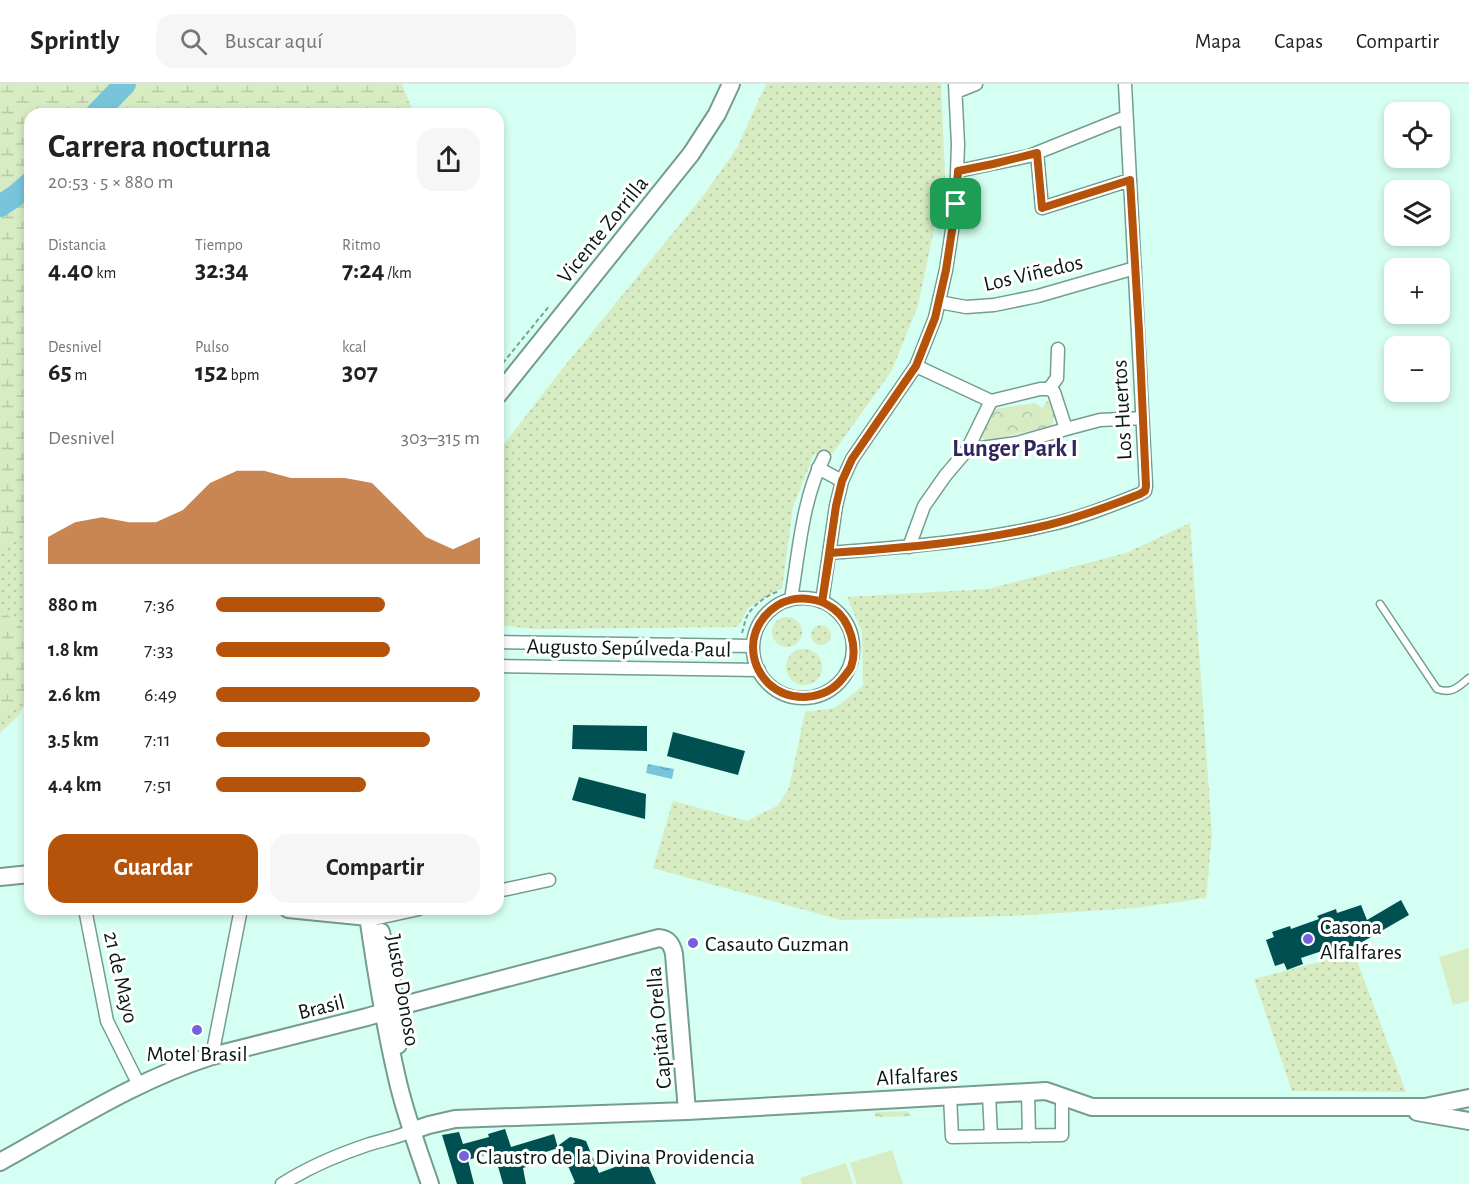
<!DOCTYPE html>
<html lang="es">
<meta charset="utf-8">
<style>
body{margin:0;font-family:"Alegreya Sans",sans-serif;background:#f6f6f6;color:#222;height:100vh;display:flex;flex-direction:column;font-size:22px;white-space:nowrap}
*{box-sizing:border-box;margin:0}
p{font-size:20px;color:#767676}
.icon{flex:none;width:33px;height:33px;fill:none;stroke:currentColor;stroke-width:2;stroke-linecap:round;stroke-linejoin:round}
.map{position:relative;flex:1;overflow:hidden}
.drawer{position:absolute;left:24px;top:24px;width:480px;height:807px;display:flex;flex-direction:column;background:#fff;border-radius:18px;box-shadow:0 3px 9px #0003}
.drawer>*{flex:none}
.buttons{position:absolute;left:1384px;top:18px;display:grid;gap:12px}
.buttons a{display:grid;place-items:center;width:66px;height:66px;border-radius:12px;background:#fff;box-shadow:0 3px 9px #0003;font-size:30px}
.pin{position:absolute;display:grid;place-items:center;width:51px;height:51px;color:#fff;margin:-26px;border-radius:12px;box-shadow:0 3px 9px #0006}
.round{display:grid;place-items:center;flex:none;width:63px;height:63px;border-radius:18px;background:#f6f6f6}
.head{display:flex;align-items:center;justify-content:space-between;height:102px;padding:0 24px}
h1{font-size:33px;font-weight:600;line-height:45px}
.stats{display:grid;grid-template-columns:repeat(3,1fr);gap:9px;height:102px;padding:6px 24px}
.stats div{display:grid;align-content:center}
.stats b{font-size:26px;font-weight:600}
.stats small{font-size:16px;font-weight:400}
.stats p{font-size:16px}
.chart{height:168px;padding:12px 24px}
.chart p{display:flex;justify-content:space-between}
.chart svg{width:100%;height:108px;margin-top:6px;fill:#b45309;opacity:.7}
.button{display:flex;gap:12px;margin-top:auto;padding:12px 24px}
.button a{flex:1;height:69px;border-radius:18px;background:#b45309;color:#fff;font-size:24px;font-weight:600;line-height:69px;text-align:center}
.button a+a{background:#f6f6f6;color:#222}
ul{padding:0 24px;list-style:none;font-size:20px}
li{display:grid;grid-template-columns:96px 72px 1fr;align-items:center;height:45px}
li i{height:15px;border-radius:8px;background:#b45309}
header{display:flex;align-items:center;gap:36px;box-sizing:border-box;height:84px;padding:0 30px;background:#fff;border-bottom:2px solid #e0e0e0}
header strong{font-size:28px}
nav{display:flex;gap:33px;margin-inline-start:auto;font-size:21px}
.search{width:420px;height:54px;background:#f6f6f6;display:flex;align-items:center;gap:15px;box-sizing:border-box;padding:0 21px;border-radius:18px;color:#767676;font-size:22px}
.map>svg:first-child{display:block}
</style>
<header>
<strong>Sprintly</strong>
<div class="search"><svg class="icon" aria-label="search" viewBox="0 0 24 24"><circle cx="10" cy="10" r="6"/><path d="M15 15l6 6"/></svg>Buscar aquí</div>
<nav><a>Mapa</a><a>Capas</a><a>Compartir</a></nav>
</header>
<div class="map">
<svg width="1469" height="1100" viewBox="0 0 1469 1100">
<defs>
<pattern id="grass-dots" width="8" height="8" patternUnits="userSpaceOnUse" patternTransform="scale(1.5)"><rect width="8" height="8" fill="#d7ecc2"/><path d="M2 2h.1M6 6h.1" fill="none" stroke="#b7caa6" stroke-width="1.8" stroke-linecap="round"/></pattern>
<pattern id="wetland-marsh" width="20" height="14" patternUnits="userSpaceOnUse" patternTransform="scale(1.5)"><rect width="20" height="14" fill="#d7ecc2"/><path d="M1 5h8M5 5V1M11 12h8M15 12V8" fill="none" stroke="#b7caa6"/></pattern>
<pattern id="park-crowns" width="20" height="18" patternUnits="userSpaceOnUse" patternTransform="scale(1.5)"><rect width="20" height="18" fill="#d7ecc2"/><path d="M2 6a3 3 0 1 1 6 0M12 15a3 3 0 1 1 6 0" fill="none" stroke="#b7caa6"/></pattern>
<pattern id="water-waves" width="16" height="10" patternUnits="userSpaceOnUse" patternTransform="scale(1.5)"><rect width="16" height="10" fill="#77c4db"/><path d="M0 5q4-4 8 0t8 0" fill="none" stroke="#65a8bb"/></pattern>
</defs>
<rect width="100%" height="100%" fill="#d5fff2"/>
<path fill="url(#grass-dots)" d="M766,0h175l4,92 -27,130 -27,66 -61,85 -16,-3 -21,53 -11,82 -4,1 -30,18 -10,19 -204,2 -36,-4v-173l65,-84 140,-172 34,-48z
M30,217v398h-2l-10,17 -18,17v-403z
M1190,439l22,312 -6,63 -71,10 -124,8 -170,4 -188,-52 20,-67 74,20 30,-15 12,-18 16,-76 30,-4 28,-22 -1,-54 -15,-35 141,-8 138,-36z
M772 548a15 15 0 1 1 30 0a15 15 0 1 1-30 0Z
M811 551a10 10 0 1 1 20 0a10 10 0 1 1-20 0Z
M786 583a18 18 0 1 1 36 0a18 18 0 1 1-36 0Z
M1354,869l52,139 -114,-1 -38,-112z"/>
<path fill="url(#wetland-marsh)" d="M0,0h402l12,30h-384v419c-14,2 -22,6 -30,19z
M0,522l2,4 21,18 7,2v63l-15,10 -15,17z"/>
<path fill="url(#park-crowns)" d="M1048,316c7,9 7,15 4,26l-65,15 -7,-4 15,-28 40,-6 7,5z
M908,1027l2,5 -35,1v-5z"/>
<path fill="#d7ecc2" d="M1469,864v53l-16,4 -14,-48z
M892,1066l11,34h-46l-7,-21z
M846,1079l7,21h-51l-2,-6z"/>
<path fill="url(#water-waves)" d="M648,680l26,5 -2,10 -26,-6z"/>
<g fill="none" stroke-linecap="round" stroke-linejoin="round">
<path stroke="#77c4db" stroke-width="22" d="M96,30l29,-30
M0,122l15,-10 15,-13"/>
</g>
<path fill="#005051" d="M573,641l74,1v25l-75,-2z
M673,648l72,19 -7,24 -71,-19z
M579,693l67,17 -1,25 -73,-19z
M1401,816l8,15 -52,30 -33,11 -2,-5 -21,7 2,6 -16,6 -3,-7 -9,3 -9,-26 8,-3 -2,-5 18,-6 1,3 28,-10 -2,-3 19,-7 1,4 24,-8 6,15z
M505,1045l6,18 43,-13 4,14 -27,9 2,8 -10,3 3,16h-23l-9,-32 -26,8 6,24h-17l-15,-49 17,-3 4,12 26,-7 -1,-3z
M570,1053l10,2 6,2 13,32 45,-17 12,28h-83l2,-2 -16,-37z"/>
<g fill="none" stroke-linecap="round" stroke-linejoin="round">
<defs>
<path id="lane" d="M1380,520l57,85c15,5 20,-1 32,-11"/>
<path id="street" d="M956,8l20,-8
M1037,69l5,55 88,-28
M958,87l71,-15 97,-39
M939,218l27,5 28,-2 44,-9 97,-28
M916,282l75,35 49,-12h9l5,3 12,37 34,-9 42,-2
M1049,305l8,-11 1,-29
M967,366l50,-7 49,-14
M818,384l24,13
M909,463l15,-41 21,-30 22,-26 24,-49
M830,469c73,-6 147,-11 218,-28 32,-7 62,-19 92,-31l5,-3 1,-5 -21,-402
M753 564a50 50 0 1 1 100 0a50 50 0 1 1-100 0Z
M791,515c8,-47 11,-99 33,-142
M822,518l14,-96 6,-25 10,-22 64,-93 19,-48 11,-48 10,-66 2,-60 -3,-60
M498,558l255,4
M498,582l261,4
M498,807l51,-11
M85,825l22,112 32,64
M368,833l10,1 41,-9
M212,972l29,-147
M1028,1008l1,44
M989,1010l2,42
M950,1012l2,41 110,-2v-38
M282,1100c27,-17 55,-29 85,-39 15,-5 30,-7 44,-14"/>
<path id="secondary" d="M498,311l193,-241 26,-40 14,-30
M0,793l30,-3
M288,825l80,8
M367,825c8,56 17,113 30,169 8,36 21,71 33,106
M381,848c8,37 18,75 17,113
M1417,1028l52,9
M411,1047l18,-6 26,-6 232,-8 359,-20 46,16h333l44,-9
M0,1078c69,-38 136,-82 212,-106l155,-39 17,-5 12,-5 263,-69c10,1 13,7 15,16l13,157"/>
</defs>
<use href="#lane" stroke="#759c90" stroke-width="9"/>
<use href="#street" stroke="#759c90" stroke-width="15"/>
<use href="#secondary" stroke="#759c90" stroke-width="20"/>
<path stroke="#7f9e95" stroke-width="2" stroke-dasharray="4.5 3" stroke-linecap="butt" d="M498,285l52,-64
M742,549c2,-6 3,-14 6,-19 7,-10 20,-20 32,-23"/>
<use href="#lane" stroke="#fff" stroke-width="6"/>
<use href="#street" stroke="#fff" stroke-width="12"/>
<use href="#secondary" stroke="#fff" stroke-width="16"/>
</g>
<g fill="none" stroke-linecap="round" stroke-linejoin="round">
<defs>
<path id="route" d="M956,120l-10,66 -11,48 -19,48 -64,93 -10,22 -6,25 -14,96c-10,-3 -21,-5 -32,-2 -20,5 -37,25 -37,47 0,14 6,27 16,37 21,19 56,17 74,-6 2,-3 6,-7 8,-11 7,-19 -1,-46 -17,-58 -4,-3 -8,-5 -12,-7l8,-49c73,-5 147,-11 218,-28 32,-8 62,-19 92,-31l5,-3 1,-5 -7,-156 -9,-150 -88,28 -5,-55 -44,11 -35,7 -2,33"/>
</defs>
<use href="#route" stroke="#fff" stroke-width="12"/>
<use href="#route" stroke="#b45309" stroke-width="8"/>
</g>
<g fill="#7561db" stroke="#fff" stroke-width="2">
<circle cx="1308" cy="855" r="6"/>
<circle cx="693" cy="859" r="6"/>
<circle cx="197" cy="946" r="6"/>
<circle cx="464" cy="1072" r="6"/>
</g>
<g text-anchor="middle" stroke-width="6" stroke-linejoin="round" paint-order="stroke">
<g font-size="22" fill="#081814" stroke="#fff">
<text transform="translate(602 145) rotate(-51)" y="8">Vicente Zorrilla</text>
<text transform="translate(1033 188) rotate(-13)" y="8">Los Viñedos</text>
<text transform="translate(1121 326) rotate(-93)" y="8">Los Huertos</text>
<text transform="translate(629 563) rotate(1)" y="8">Augusto Sepúlveda Paul</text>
<text transform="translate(122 893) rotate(77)" y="8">21 de Mayo</text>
<text transform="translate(404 906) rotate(80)" y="8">Justo Donoso</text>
<text transform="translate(321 922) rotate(-14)" y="8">Brasil</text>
<text transform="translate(658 944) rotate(-95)" y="8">Capitán Orella</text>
<text transform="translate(917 991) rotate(-3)" y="8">Alfalfares</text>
</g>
<g font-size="22" fill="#081814" stroke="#fff" text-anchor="start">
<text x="1320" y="850">Casona<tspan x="1320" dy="25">Alfalfares</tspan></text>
<text x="705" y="867">Casauto Guzman</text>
<text x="197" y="977" text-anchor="middle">Motel Brasil</text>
<text x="476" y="1080">Claustro de la Divina Providencia</text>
</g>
<g font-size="24" font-weight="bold" fill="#2f255f" stroke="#fff">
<text x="1015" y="372">Lunger Park I</text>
</g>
</g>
</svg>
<div class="buttons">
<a><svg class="icon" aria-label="locate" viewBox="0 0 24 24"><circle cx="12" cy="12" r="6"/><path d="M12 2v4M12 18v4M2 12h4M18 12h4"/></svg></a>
<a><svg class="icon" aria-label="layers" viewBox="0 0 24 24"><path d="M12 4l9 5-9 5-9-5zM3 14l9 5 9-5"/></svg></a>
<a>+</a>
<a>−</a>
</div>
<div class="pin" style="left:956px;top:120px;background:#1e9e55"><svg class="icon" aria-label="arrive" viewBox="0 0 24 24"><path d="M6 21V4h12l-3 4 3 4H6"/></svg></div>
<section class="drawer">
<div class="head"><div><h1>Carrera nocturna</h1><p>20:53 · 5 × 880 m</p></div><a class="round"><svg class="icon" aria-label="share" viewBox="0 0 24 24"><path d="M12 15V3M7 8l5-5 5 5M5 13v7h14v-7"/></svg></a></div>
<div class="stats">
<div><p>Distancia</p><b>4.40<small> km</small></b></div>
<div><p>Tiempo</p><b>32:34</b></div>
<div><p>Ritmo</p><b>7:24<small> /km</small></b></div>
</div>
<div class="stats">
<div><p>Desnivel</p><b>65<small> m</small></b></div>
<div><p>Pulso</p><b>152<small> bpm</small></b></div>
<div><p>kcal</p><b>307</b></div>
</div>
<div class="chart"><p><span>Desnivel</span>303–315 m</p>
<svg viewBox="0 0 160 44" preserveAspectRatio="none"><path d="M0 44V33L10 27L20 25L30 27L40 27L50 22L60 11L70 6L80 6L90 9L100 9L110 9L120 11L130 22L140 33L150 38L160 33V44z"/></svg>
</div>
<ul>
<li><b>880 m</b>7:36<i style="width:64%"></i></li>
<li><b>1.8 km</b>7:33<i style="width:66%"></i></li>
<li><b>2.6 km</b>6:49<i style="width:100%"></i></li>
<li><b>3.5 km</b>7:11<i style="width:81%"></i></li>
<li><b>4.4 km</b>7:51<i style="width:57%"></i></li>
</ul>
<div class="button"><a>Guardar</a><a>Compartir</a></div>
</section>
</div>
